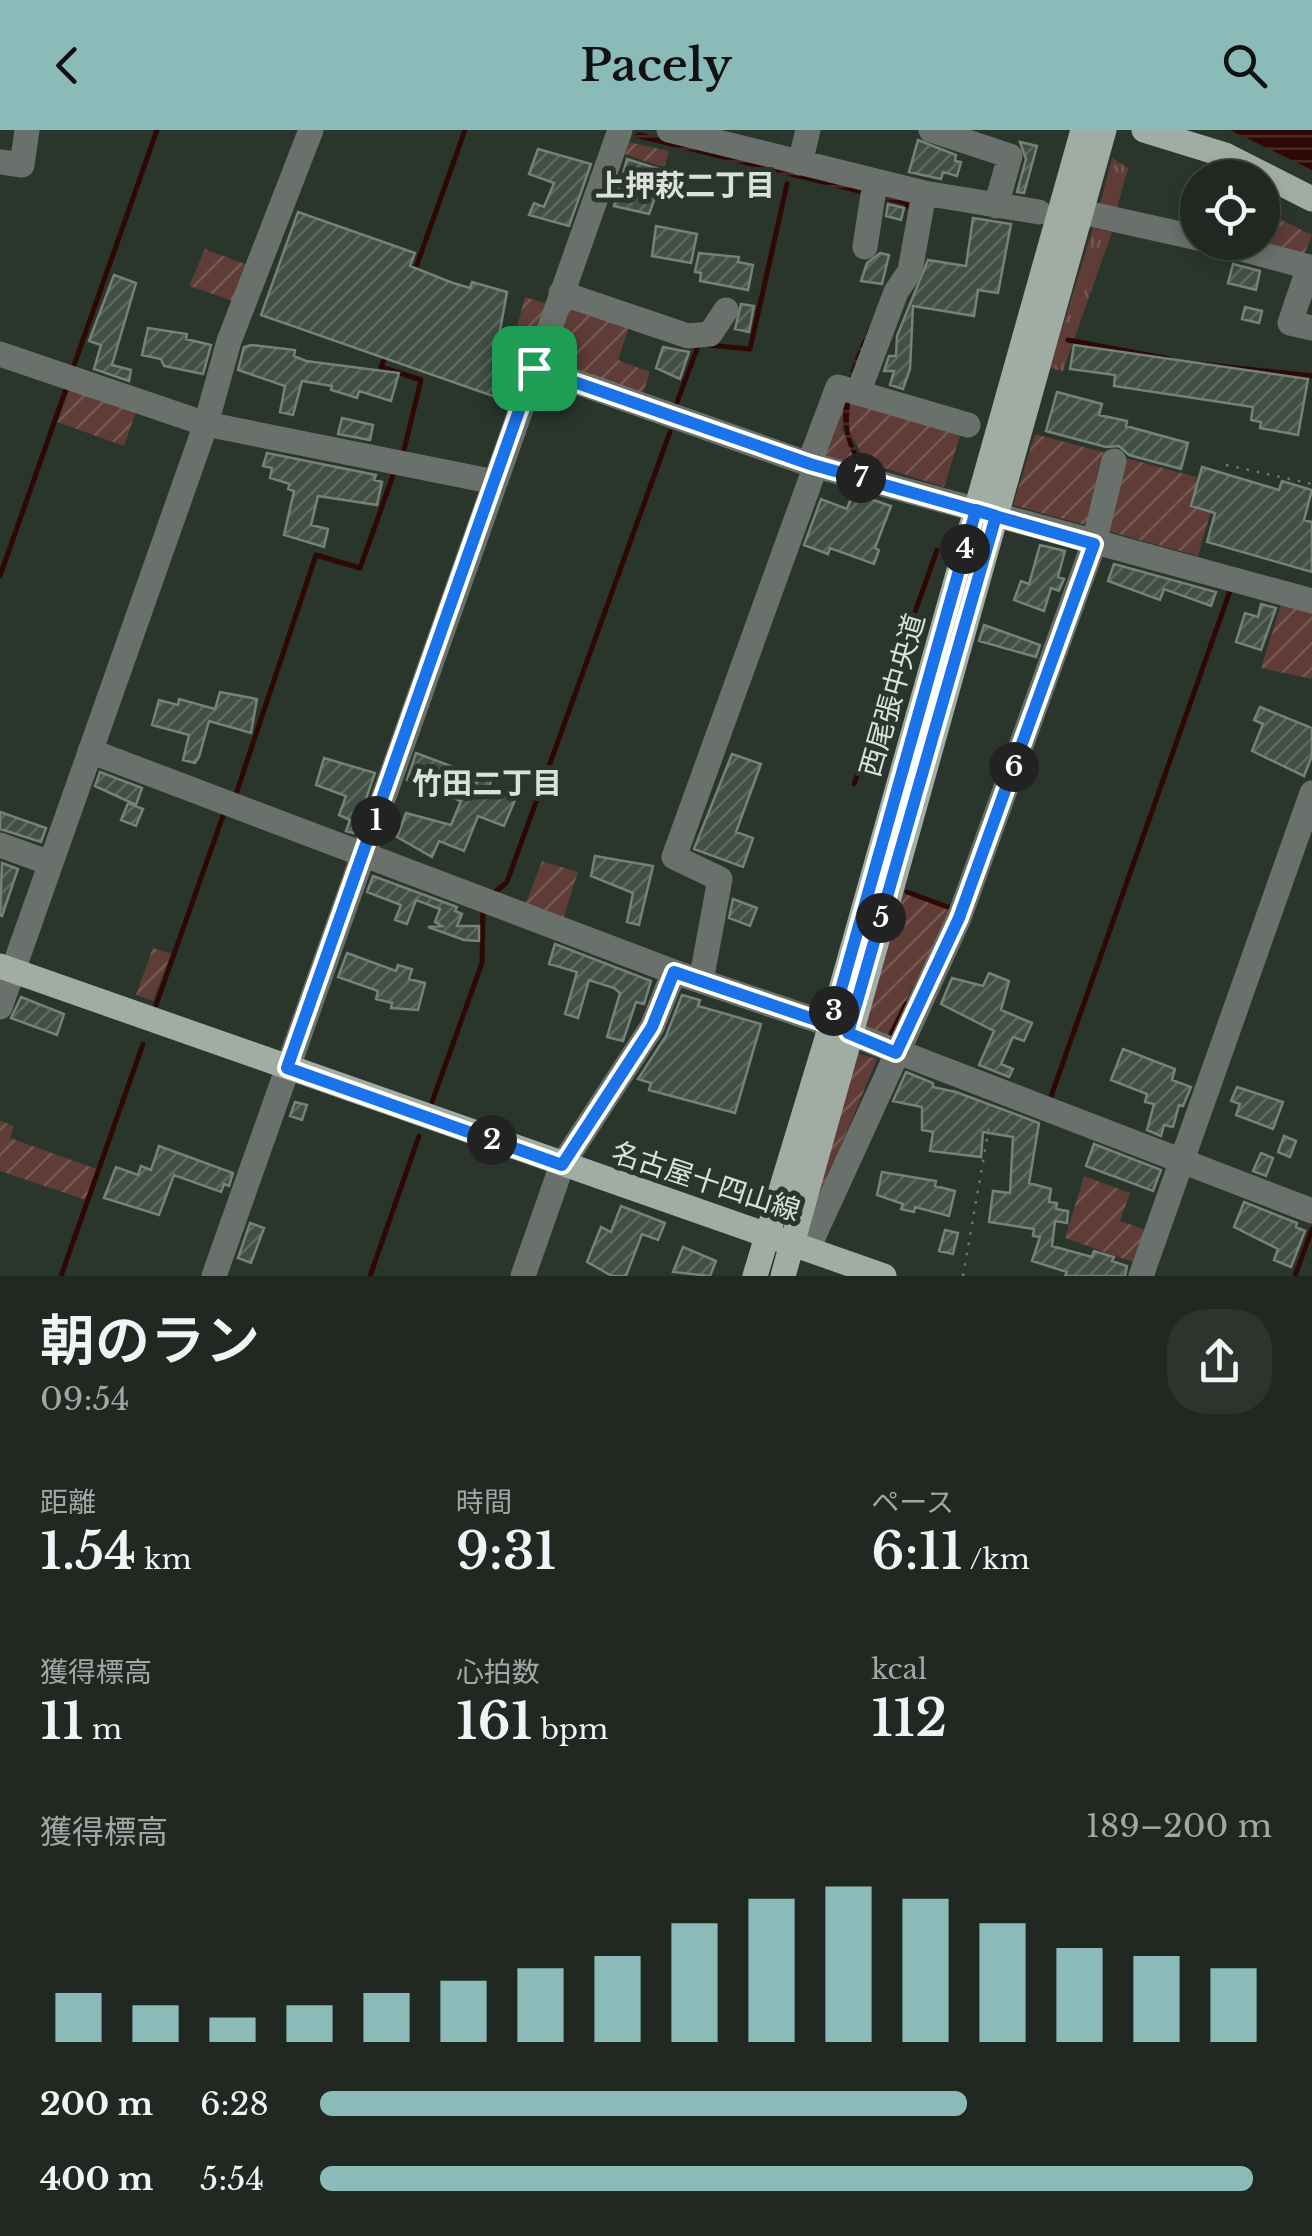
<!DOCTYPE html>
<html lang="ja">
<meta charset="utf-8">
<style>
body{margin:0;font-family:"Libre Baskerville","Noto Sans JP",serif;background:#2d342e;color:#f1f3f6;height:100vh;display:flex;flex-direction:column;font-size:38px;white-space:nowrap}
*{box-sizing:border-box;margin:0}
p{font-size:32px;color:#a2a6a5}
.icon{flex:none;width:55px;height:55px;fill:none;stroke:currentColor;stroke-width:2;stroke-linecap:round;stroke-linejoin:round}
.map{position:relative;height:1146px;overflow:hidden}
.panel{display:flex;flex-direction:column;background:#202821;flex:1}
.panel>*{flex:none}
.fabs{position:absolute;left:1180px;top:30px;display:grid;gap:20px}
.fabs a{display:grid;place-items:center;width:100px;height:100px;border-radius:50%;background:#202821;box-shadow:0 5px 15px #0003,0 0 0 2px #3d443f;font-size:50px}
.pin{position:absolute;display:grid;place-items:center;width:85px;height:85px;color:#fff;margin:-42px;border-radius:20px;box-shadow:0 5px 15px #0006}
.km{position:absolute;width:50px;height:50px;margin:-25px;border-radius:50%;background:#222;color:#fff;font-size:28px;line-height:50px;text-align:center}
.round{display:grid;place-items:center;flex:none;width:105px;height:105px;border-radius:40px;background:#2d342e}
.overview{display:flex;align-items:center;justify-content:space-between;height:170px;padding:0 40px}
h1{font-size:55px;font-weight:600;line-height:75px}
.figures{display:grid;grid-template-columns:repeat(3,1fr);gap:15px;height:170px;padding:10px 40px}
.figures div{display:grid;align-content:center}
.figures b{font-size:50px;font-weight:600}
.figures small{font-size:28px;font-weight:400}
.figures p{font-size:28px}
.chart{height:280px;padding:20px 40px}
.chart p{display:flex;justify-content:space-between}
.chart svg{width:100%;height:180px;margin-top:10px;stroke:#8bbbb9;stroke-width:6}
ul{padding:0 40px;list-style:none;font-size:32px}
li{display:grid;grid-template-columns:160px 120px 1fr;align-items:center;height:75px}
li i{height:25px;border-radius:12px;background:#8bbbb9}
header{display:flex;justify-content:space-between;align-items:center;height:130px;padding:0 40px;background:#8bbbb9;color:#111;font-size:45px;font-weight:600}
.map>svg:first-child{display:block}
</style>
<header><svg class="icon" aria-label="back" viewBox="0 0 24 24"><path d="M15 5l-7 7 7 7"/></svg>Pacely<svg class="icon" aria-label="search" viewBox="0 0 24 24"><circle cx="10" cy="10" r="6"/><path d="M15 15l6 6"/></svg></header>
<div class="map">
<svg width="1312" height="1146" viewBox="0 0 1312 1146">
<defs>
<pattern id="grass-tufts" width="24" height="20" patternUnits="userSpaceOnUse" patternTransform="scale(2.5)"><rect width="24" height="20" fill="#5f3c36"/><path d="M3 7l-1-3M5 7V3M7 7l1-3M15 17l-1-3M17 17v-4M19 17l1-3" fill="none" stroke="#755852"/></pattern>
<pattern id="garden-furrows" width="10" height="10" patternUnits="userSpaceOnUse" patternTransform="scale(2.5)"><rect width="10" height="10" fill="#5f3c36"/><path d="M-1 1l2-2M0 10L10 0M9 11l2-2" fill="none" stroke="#755852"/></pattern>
<pattern id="water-rules" width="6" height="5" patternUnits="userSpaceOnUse" patternTransform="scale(2.5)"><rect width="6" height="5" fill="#2e0805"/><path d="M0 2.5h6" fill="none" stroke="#4c2c29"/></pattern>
<pattern id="building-hatch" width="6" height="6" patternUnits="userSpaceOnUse" patternTransform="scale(2.5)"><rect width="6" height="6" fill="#424f45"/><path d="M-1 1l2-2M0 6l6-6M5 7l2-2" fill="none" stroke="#5d685f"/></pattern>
</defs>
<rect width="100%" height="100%" fill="#2a362c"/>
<path fill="url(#grass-tufts)" d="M1112,28l16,10 -11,40h-18z
M1093,98l19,4 -49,139 -13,-3z"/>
<path fill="url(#garden-furrows)" d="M629,12l40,9 -5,17 -39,-14z
M1263,81l49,24 -10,25 -40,-18z
M205,119l45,17 -14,36 -47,-16z
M525,167l23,7 -21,58 -18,-5z
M571,171l60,20 -13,39 32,12 -9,27 -93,-35z
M71,256l66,23 -13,37 -67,-24z
M844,266l-2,33 17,37 -39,-4z
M851,268l111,31 -18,58 -78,-25 -18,-33z
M1035,304l184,49 -21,73 -185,-51z
M1282,472l30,8v69l-51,-11z
M542,731l36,11 -16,50 -38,-14z
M902,762l52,18 -71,133 -21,-11z
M153,818l18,6 -18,47 -17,-6z
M857,923l20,6 -58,140 -4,-5z
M0,991l14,5 -4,12 87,31 -11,31 -86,-29z
M1084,1046l46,17 -10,28 26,9 -10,33 -71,-25z"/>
<path fill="url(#water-rules)" d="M1230,0h82v40z
M638,2l271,67 5,7c-4,21 -5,48 -13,69 -20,44 -81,146 -36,187 18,16 58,20 82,26l-2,7 -86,-29c-42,-64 11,-134 37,-195 8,-17 8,-42 12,-61l-4,-5 -271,-68z"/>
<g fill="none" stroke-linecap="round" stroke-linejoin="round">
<path stroke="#2e0805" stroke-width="5" d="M414,143l51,-143
M1068,210l102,19
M708,215l42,4 37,-165
M386,224l-5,13 40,13 -18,74
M1201,234l111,12
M73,238l84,-238
M676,275l22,-59
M0,446l67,-190
M854,654l83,-234
M236,664l80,-239 44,13 34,-95
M907,762l46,17
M493,764l14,-12 163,-450
M156,875l68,-192
M889,909l17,-35
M432,972l50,-139 1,-57
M1049,972l181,-511
M61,1146l82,-232
M370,1146l49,-140
M1295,1146l17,-47"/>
</g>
<path fill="url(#building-hatch)" stroke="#758277" stroke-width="2.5" d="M918,10l38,15 -1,6 6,1 -4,14 -14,-4 -2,7 -32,-7z
M1020,12l17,4 -13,47 -7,-1 9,-33z
M538,19l53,15 -22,62 -40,-11 5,-12 10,4 10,-24 -25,-9z
M627,29l44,14 14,-1 -3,16 -22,-4 -11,30 -35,-8z
M888,74l16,4 -3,12 -15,-4z
M298,82l117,41 -5,13 43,17 17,5 2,-6 35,10 -8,44 13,5 -9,25 14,6 -10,29 -246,-86z
M973,88l38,6 -13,69 -20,-3 -4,26 -61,-10 -3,63 -7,20 -13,-4 4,-14h-10l5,-15h7l1,-20 31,-76 38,6z
M656,96l41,8 -6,29 -39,-7z
M699,123l40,4 -1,5 15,3 -5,25 -48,-9 1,-8 -6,-1z
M880,123l9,2 -7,29 -21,-3 6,-18z
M1233,134l27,7 -4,19 -28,-7z
M114,145l22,8 -24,82 19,5 -2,11 -35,-12 7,-24 -12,-4z
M741,174l13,2 -5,26 -14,-3z
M1245,177l17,4 -3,12 -17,-4z
M148,198l39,6 -1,5 25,6 -8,29 -39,-8 -3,-7 -19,-4z
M251,215l44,5 -1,6 12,5 93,12 -8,28 -32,-10 -2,7 -26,-8 1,-4 -30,-5 -9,34 -13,-3 5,-26 -47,-16 6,-23z
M1074,215l234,34 -10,56 -38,-7 1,-6 -10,-2 2,-13 -139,-21 1,-11 -45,-6z
M663,217l26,5 -9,27 -24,-11z
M1057,262l45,12 -3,11 28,6 -1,5 62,17 -7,26 -52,-14 -10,-9 -13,1 -60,-16z
M342,288l31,7 -3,15 -32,-6z
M267,323l109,22 -2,5 8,2 -5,23 -59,-9 -7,29 17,4 -4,18 -40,-12 10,-44 -6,-2 2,-5 -20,-6 2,-10 -9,-2z
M1202,337l77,23 3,-9 30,9 -8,30 8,2v50l-105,-30 8,-29 -24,-7z
M853,363l38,13 -16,42 4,2 -5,14 -44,-16 -2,6 -24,-9 17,-46 26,10z
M1040,415l25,6 -7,26 6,2 -5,12 -8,-3 -7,23 -30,-11 7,-19 8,3z
M1114,434l102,28 -5,14 -47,-17 -4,11 -52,-19z
M1261,474l15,4 -15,42 -25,-8 9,-29 13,4z
M984,495l56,20 -4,12 -57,-16z
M220,562l37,7 -6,34 -42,-12 -10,36 -4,6 -12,-3 6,-25 -37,-10 7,-25 19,5 1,-6 36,10z
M1260,577l52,21v28l-8,20 -52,-25 11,-27 -9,-4z
M416,623l40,15 -3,6 24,9 4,-9 11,5 -4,10 27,11 -11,26 -26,-10 -14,35 -25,-10 -7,16 -35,-20 9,-24 45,12 10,-24 -54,-21z
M732,624l29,10 -25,68 17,6 -10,29 -49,-18z
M324,628l51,15 -21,60 -8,-2 4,-11 -11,-5 7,-19 -30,-11z
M100,642l42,16 -6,17 -41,-19z
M128,673l15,6 -7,17 -15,-6z
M0,682l46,16 -5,14 -41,-13z
M595,726l58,10 -14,59 -12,-3 6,-29 -42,-17z
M2,733l16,6 -16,47 -2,-1z
M373,746l84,31 -2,4 7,3 -5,12h22v15l-15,-1 -36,-13 14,-1 -7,-4 5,-13 -24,-9 -9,24 -12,-4 6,-15 -34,-13z
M733,769l24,9 -7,18 -21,-8z
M555,814l96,37 -7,23 -8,-2 -13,39 -16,-4 13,-44 -6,-5 -25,-8 -11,38 -13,-4 12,-42 -28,-8z
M347,823l49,18 2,-6 14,4 -3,10 16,4 -7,27 -27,-2 1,-5 -16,-4 2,-8 -40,-14z
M989,843l20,8 -8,29 31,13 -8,18 -11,-4 -12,27 12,5 -4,8 -30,-12 15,-34 -53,-27 11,-26 31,8z
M682,865l18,5 -2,6 63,18 -26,89 -86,-23 2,-7 -13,-4 28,-43z
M21,867l43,17 -7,21 -46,-17z
M1123,919l52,20 -3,11 19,7 -8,19 -4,-1 -6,22 -9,-2 -3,11 -14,-6 7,-26 -9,-2 2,-8 -36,-14z
M906,942l27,11v4l23,5 83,31 -10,60 22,6 -2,13 8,1 -1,6 12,2 -1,12 -12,-2 -3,25 40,11 2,-6 20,6 -2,4 15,5 -2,10h-60l2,-4 -35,-11 8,-24 -7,-1 1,-7 -45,-7 4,-31 17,2 3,-56 -30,-5 -2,25 -51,-6 3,-19 -11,-2v-23l-29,-6z
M1237,957l46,15 -10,27 -37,-14 4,-11 -9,-3z
M295,972l12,3 -5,15 -12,-4z
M1284,1006l12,5 -6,16 -12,-5z
M1094,1014l67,26 -8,21 -67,-25z
M159,1016l74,27 -4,13 -5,-2 -3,8 -47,-17 -15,40 -55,-17 12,-31 22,8 3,-9 10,4z
M1261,1023l12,5 -7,18 -13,-5z
M882,1042l54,9 -1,5 20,5 -6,25 -34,-9 -1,5 -13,-3 2,-5 -26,-9z
M1244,1072l53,21 -1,4 9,4 -14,36 -17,-7 4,-11 -44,-22z
M621,1076l44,17 -7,17 -16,-6 -16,42h-14l-25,-14 14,-35 10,5z
M250,1093l14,5 -13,35 -13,-5z
M945,1100l13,3 -5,21 -14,-3z
M683,1117l33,14 -6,15 -37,-4z"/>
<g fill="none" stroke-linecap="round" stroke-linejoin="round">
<path stroke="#6e7870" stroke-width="2.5" stroke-dasharray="2.5 8" stroke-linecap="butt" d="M1226,335l86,19
M963,1146l29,-166"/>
<path stroke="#6a706b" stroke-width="25" d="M669,0l255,63 115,19
M931,0l79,26 -14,50
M0,32l22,3 5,-35
M800,33l8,-33
M1095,85l103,23
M1215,112l94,25 -19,56 22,5
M865,117l10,-65
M561,163l127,43 22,-2 16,-24
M0,224l206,70 289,58
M534,237l275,97 503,137
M858,263l38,-101 14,-21 14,-78
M809,334l29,-77 130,38
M90,621l584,221 157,53
M0,715l50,18
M701,851l19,-102 -46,-22 142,-392
M0,877l206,-583 23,-83 82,-211
M849,903l463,178
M809,1116l150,-328 135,-375 20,-82
M214,1146l406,-1146
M523,1146l39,-111 90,-138 22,-55
M1141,1146l171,-483"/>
<path stroke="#a1ada4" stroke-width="25" d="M1144,0l81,25 87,44
M0,836l884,310
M755,1146l76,-251 252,-895
M783,1146l321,-1146"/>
</g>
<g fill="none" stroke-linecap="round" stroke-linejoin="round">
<defs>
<path id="route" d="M534,238l-247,700 275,97 90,-138 22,-55 157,53 145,-515 20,6 -148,517 48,20 63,-135 135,-374 -284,-80 -276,-96"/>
</defs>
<use href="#route" stroke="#fff" stroke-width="20"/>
<use href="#route" stroke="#1a73e8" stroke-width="12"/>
</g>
<g text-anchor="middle" stroke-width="10" stroke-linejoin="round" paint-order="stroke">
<g font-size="28" fill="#dae1db" stroke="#2a362c">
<text transform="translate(892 565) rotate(-74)" y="10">西尾張中央道</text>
<text transform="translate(706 1051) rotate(18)" y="10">名古屋十四山線</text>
</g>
<g font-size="30" font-weight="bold" fill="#dae1db" stroke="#2a362c">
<text x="685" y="66">上押萩二丁目</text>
<text x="487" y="664">竹田二丁目</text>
</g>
</g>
</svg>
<div class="fabs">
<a><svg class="icon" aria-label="locate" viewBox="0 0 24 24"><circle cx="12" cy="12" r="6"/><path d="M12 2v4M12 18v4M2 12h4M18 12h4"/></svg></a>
</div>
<div class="pin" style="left:534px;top:238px;background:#1e9e55"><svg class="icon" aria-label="arrive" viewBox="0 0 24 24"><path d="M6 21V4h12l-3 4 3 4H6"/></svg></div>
<b class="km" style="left:376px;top:691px">1</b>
<b class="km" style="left:492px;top:1010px">2</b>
<b class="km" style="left:834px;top:881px">3</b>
<b class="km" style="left:965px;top:419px">4</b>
<b class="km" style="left:881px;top:788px">5</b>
<b class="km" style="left:1014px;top:637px">6</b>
<b class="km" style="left:861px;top:348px">7</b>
</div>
<section class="panel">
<div class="overview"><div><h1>朝のラン</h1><p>09:54</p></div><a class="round"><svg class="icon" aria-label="share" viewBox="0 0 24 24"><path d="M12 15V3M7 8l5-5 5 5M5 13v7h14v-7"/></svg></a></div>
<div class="figures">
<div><p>距離</p><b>1.54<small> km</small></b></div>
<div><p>時間</p><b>9:31</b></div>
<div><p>ペース</p><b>6:11<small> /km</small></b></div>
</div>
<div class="figures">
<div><p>獲得標高</p><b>11<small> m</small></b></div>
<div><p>心拍数</p><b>161<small> bpm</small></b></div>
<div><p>kcal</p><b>112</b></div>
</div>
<div class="chart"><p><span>獲得標高</span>189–200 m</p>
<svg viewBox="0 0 160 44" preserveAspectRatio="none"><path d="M5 44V32M15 44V35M25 44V38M35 44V35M45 44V32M55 44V29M65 44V26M75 44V23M85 44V15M95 44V9M105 44V6M115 44V9M125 44V15M135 44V21M145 44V23M155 44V26"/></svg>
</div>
<ul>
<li><b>200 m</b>6:28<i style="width:68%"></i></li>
<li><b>400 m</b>5:54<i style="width:98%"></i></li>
</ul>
</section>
